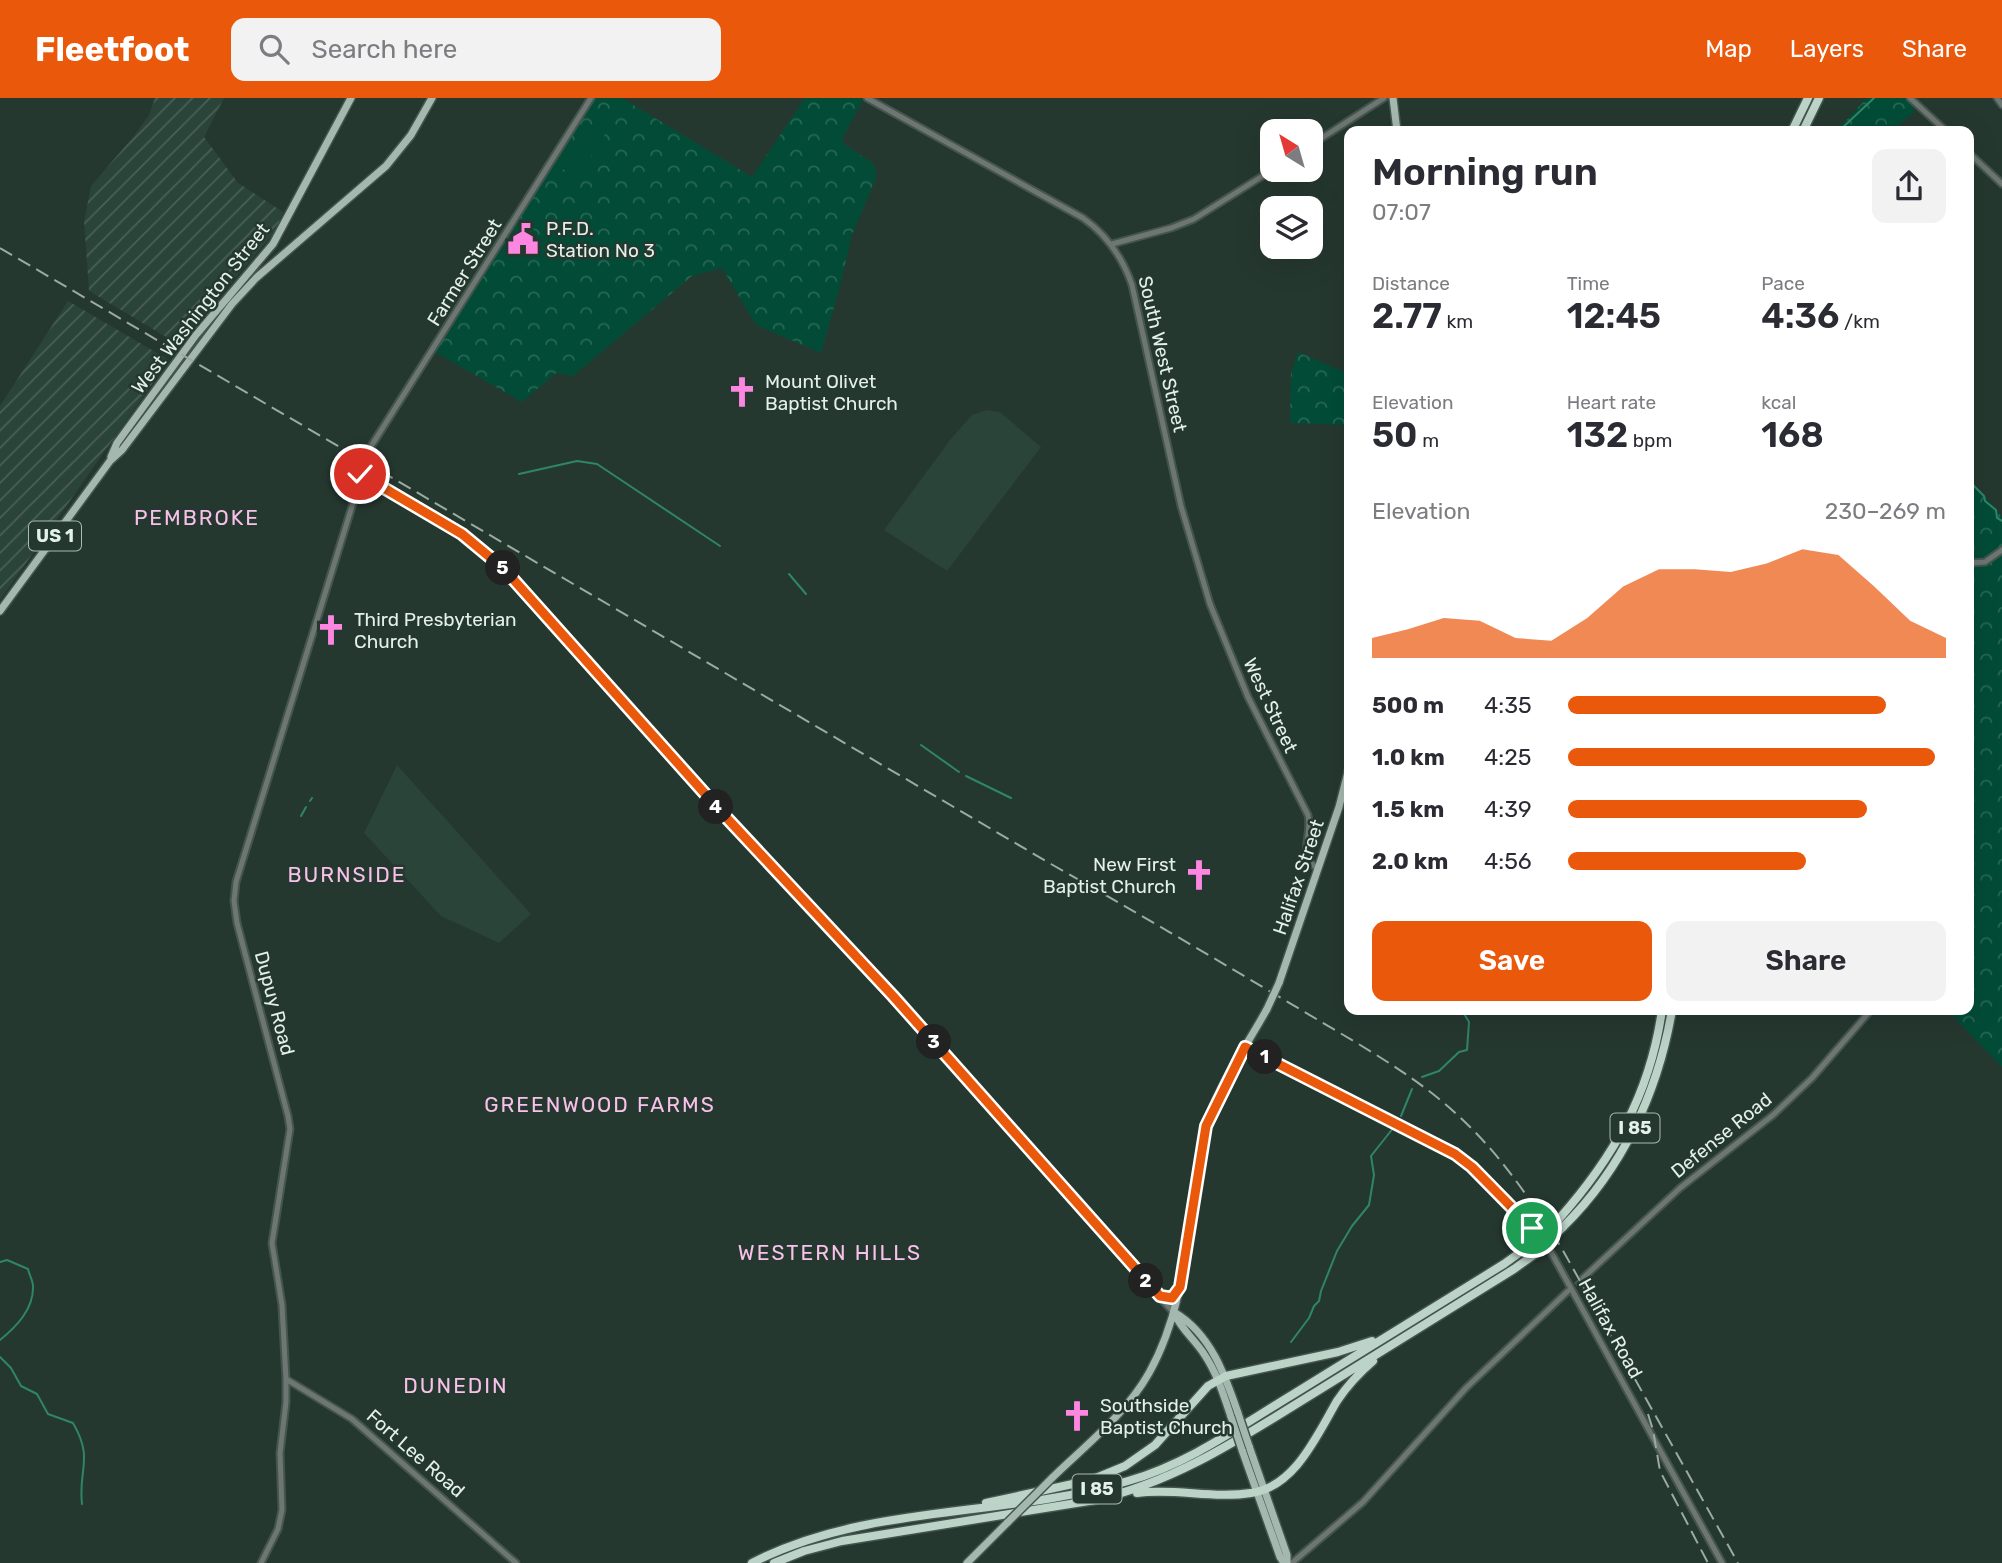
<!DOCTYPE html>
<meta charset="utf-8">
<style>
body{margin:0;font-family:Rubik,sans-serif;background:#f2f2f3;color:#2b2b33;height:100vh;display:flex;flex-direction:column;font-size:26px;white-space:nowrap}
*{box-sizing:border-box;margin:0}
p{font-size:23px;color:#7c7c81}
.icon{flex:none;width:38px;height:38px;fill:none;stroke:currentColor;stroke-width:2;stroke-linecap:round;stroke-linejoin:round}
.map{position:relative;flex:1;overflow:hidden}
.sheet{position:absolute;left:1344px;top:28px;width:630px;height:889px;display:flex;flex-direction:column;background:#fff;border-radius:14px;box-shadow:0 7px 28px #0002}
.sheet>*{flex:none}
.needle{width:46px;rotate:323deg}
.fabs{position:absolute;left:1260px;top:21px;display:grid;gap:14px}
.fabs a{display:grid;place-items:center;width:63px;height:63px;border-radius:14px;background:#fff;box-shadow:0 7px 28px #0002;font-size:35px}
.pin{position:absolute;display:grid;place-items:center;width:60px;height:60px;color:#fff;margin:-30px;border:4px solid #fff;border-radius:50%;box-shadow:0 2px 7px #0007}
.km{position:absolute;width:35px;height:35px;margin:-18px;border-radius:50%;background:#222;color:#fff;font-size:19px;line-height:35px;text-align:center}
.round{display:grid;place-items:center;flex:none;width:74px;height:74px;border-radius:14px;background:#f2f2f3}
.headline{display:flex;align-items:center;justify-content:space-between;height:119px;padding:0 28px}
h1{font-size:38px;font-weight:600;line-height:52px}
.figures{display:grid;grid-template-columns:repeat(3,1fr);gap:10px;height:119px;padding:7px 28px}
.figures div{display:grid;align-content:center}
.figures b{font-size:35px;font-weight:600}
.figures small{font-size:19px;font-weight:400}
.figures p{font-size:19px}
.chart{height:196px;padding:14px 28px}
.chart p{display:flex;justify-content:space-between}
.chart svg{width:100%;height:126px;margin-top:7px;fill:#ea580c;opacity:.7}
.button{display:flex;gap:14px;margin-top:auto;padding:14px 28px}
.button a{flex:1;height:80px;border-radius:14px;background:#ea580c;color:#fff;font-size:28px;font-weight:600;line-height:80px;text-align:center}
.button a+a{background:#f2f2f3;color:#2b2b33}
ul{padding:0 28px;list-style:none;font-size:23px}
li{display:grid;grid-template-columns:112px 84px 1fr;align-items:center;height:52px}
li i{height:18px;border-radius:9px;background:#ea580c}
header{display:flex;align-items:center;gap:42px;box-sizing:border-box;height:98px;padding:0 35px;background:#ea580c;color:#fff}
header strong{font-size:33px}
nav{display:flex;gap:38px;margin-inline-start:auto;font-size:24px}
.search{width:490px;height:63px;background:#f2f2f3;display:flex;align-items:center;gap:18px;box-sizing:border-box;padding:0 24px;border-radius:14px;color:#7c7c81;font-size:26px}
.map>svg:first-child{display:block}
</style>
<header>
<strong>Fleetfoot</strong>
<div class="search"><svg class="icon" aria-label="search" viewBox="0 0 24 24"><circle cx="10" cy="10" r="6"/><path d="M15 15l6 6"/></svg>Search here</div>
<nav><a>Map</a><a>Layers</a><a>Share</a></nav>
</header>
<div class="map">
<svg width="2002" height="1465" viewBox="0 0 2002 1465">
<defs>
<pattern id="industrial-furrows" width="10" height="10" patternUnits="userSpaceOnUse" patternTransform="scale(1.75)"><rect width="10" height="10" fill="#2a443a"/><path d="M-1 1l2-2M0 10L10 0M9 11l2-2" fill="none" stroke="#495f57"/></pattern>
<pattern id="park-crowns" width="20" height="18" patternUnits="userSpaceOnUse" patternTransform="scale(1.75)"><rect width="20" height="18" fill="#024c37"/><path d="M2 6a3 3 0 1 1 6 0M12 15a3 3 0 1 1 6 0" fill="none" stroke="#276654"/></pattern>
</defs>
<rect width="100%" height="100%" fill="#253830"/>
<path fill="#2a443a" d="M987,312l13,2 41,35 -94,124 -63,-41 66,-90 22,-25z
M397,667l134,149 -32,29 -58,-27 -77,-83z"/>
<path fill="url(#industrial-furrows)" d="M155,0h69l-20,39 34,46 45,29 -9,21 -96,111 -89,-53 -5,-69 7,-36 43,-50 15,-21z
M68,203l101,59 -169,240v-194z"/>
<path fill="url(#park-crowns)" d="M594,0h28l130,79 53,-79h54l4,2 -21,39 2,5 30,20 3,12 -25,59 -12,51 -19,67 -65,-28 -34,-57 -30,8 -119,100 -17,-3 -34,29 -87,-50z
M1867,0h40l9,8 -5,9 -20,16h-55z
M1298,254l51,22v51l-59,-2 1,-50z
M1969,380l33,39v550l-55,-57h22z"/>
<path fill="#024c37" d="M587,25l18,11 -28,44 -20,-13z"/>
<g fill="none" stroke-linecap="round" stroke-linejoin="round">
<path stroke="#2f8568" stroke-width="2" d="M1839,33l35,-33
M519,376l58,-13 20,3 123,82
M1969,383l15,15 1,5 11,9 1,8 5,3
M789,476l17,20
M921,647l38,27
M966,678l45,22
M310,703l2,-3
M301,718l5,-9
M1422,979l17,-6 20,-19 8,-2 2,-28 -6,-10 2,-2
M1401,1018l11,-27
M0,1164l7,-2 21,9c1,5 5,12 5,17 1,23 -17,41 -33,54
M1291,1244l18,-24 5,-12 5,-5 2,-10 16,-40 15,-25 17,-21 5,-30 -3,-19 23,-29
M0,1259l11,11 10,18 16,8 11,20 25,9c21,36 5,46 9,81"/>
<path stroke="#42544c" stroke-width="5" stroke-dasharray="5 2.5" stroke-linecap="butt" d="M1570,1192l13,-12"/>
<defs>
<path id="minor" d="M867,0l216,120c24,17 39,38 49,67l49,221 29,98 38,93 60,118c5,21 -12,43 10,53
M1910,0l36,33
M1997,0l5,7
M1311,47l73,-47
M1969,55l33,31
M1112,146l59,-16 23,-9 78,-49
M360,376l102,60 41,34 221,247 169,181 280,316
M1969,465l16,-1 17,-12
M1245,949l210,107 17,13 55,56 24,29 171,311
M1583,1180l97,-90 93,-73 39,-37 59,-68
M286,1281l66,40 164,144
M261,1465l17,-34 4,-19 -2,-57 6,-51v-23l-4,-74 -10,-62 18,-114 -2,-13 -51,-193 -3,-22 2,-19 134,-434 221,-350
M1292,1465l71,-61 103,-114 102,-97"/>
<path id="major" d="M1393,0l4,33
M111,359l6,-14 79,-108 77,-91 78,-146
M0,513l110,-150 12,-11 110,-146 24,-26 130,-112 25,-31 21,-37
M1279,885l60,-176 10,-39
M1160,1198l12,2 6,-7
M1174,1214c37,22 51,63 64,101
M1174,1215c7,16 21,27 30,41 13,19 20,42 27,63
M1249,1348l38,109v8
M1242,1352l38,107 4,6
M1052,1380c33,-32 74,-64 97,-105 41,-73 37,-157 54,-236 11,-46 42,-88 64,-128
M967,1465l41,-41"/>
<path id="highway" d="M1792,33l16,-33
M1803,33l16,-33
M1558,1122c56,-63 92,-126 104,-210
M1563,1129c60,-59 95,-135 109,-217
M1137,1395c38,-5 77,6 114,0 44,-6 66,-58 86,-92 10,-15 22,-28 36,-40
M986,1405l105,-23 34,-14 30,-21 53,-59 18,-10 112,-24 34,-11
M752,1465c116,-60 254,-45 376,-82 60,-17 111,-54 164,-86 70,-44 141,-87 212,-131l25,-18
M774,1465l30,-12 38,-10 253,-41c84,-19 152,-66 224,-110 65,-40 130,-80 195,-121l21,-15"/>
</defs>
<use href="#minor" stroke="#44554e" stroke-width="9"/>
<use href="#major" stroke="#44554e" stroke-width="10"/>
<use href="#highway" stroke="#44554e" stroke-width="11"/>
<use href="#minor" stroke="#6d7672" stroke-width="5"/>
<use href="#major" stroke="#a5b8b0" stroke-width="7"/>
<use href="#highway" stroke="#bcd3c8" stroke-width="8"/>
<path stroke="#9baaa3" stroke-width="2" stroke-dasharray="14 7" stroke-linecap="butt" d="M0,150l1051,616c85,48 168,97 252,147 58,35 117,66 165,114 37,36 65,79 93,122l177,316
M1648,1316l5,16 7,41 48,92"/>
<defs>
<path id="major-bridge" d="M1267,911l12,-26
M1238,1315l11,33
M1231,1319l11,33
M1008,1424l44,-44"/>
<path id="highway-bridge" d="M1529,1148l29,-26
M1535,1156l28,-27"/>
</defs>
<use href="#major-bridge" stroke="#44554e" stroke-width="10" stroke-linecap="butt"/>
<use href="#highway-bridge" stroke="#44554e" stroke-width="11" stroke-linecap="butt"/>
<use href="#major-bridge" stroke="#a5b8b0" stroke-width="7"/>
<use href="#highway-bridge" stroke="#bcd3c8" stroke-width="8"/>
</g>
<g fill="none" stroke-linecap="round" stroke-linejoin="round">
<defs>
<path id="route" d="M360,376l102,60 41,34 221,247 169,181 267,300 12,2 8,-11 26,-161 39,-79 210,107 17,13 60,61"/>
</defs>
<use href="#route" stroke="#fff" stroke-width="14"/>
<use href="#route" stroke="#ea580c" stroke-width="9"/>
</g>
<defs>
<symbol id="civic-bare" viewBox="-9 -9 18 18"><path d="M-.6-6.5H3V-4.5H.6V-3L4-1V1h2V6H-6V1h2V-1L-.6-3ZM-1.2 2.5V6h2.4V2.5Z" fill="#fd86e1" stroke="#253830" stroke-width="2.5" paint-order="stroke"/></symbol>
<symbol id="church-bare" viewBox="-9 -9 18 18"><path d="M-1.2-6h2.4v3.5h3.3v2.4h-3.3V6h-2.4V-.1h-3.3v-2.4h3.3Z" fill="#fd86e1" stroke="#253830" stroke-width="2.5" paint-order="stroke"/></symbol>
</defs>
<g fill-rule="evenodd">
<use href="#civic-bare" x="501" y="119" width="44" height="44"/>
<use href="#church-bare" x="720" y="272" width="44" height="44"/>
<use href="#church-bare" x="309" y="510" width="44" height="44"/>
<use href="#church-bare" x="1177" y="755" width="44" height="44"/>
<use href="#church-bare" x="1055" y="1296" width="44" height="44"/>
</g>
<g text-anchor="middle" stroke-width="5" stroke-linejoin="round" paint-order="stroke">
<g fill="#253830" stroke="#abb9b2" stroke-width="2">
<rect x="29" y="423.5" width="52" height="29" rx="5"/>
<rect x="1610.5" y="1015.5" width="49" height="29" rx="5"/>
<rect x="1072.5" y="1376.5" width="49" height="29" rx="5"/>
</g>
<g font-size="18" font-weight="bold" fill="#e4f0ea">
<text x="55" y="444">US 1</text>
<text x="1635" y="1036">I 85</text>
<text x="1097" y="1397">I 85</text>
</g>
<g font-size="19" fill="#e4f0ea" stroke="#253830" text-anchor="start">
<text x="546" y="137">P.F.D.<tspan x="546" dy="22">Station No 3</tspan></text>
<text x="765" y="290">Mount Olivet<tspan x="765" dy="22">Baptist Church</tspan></text>
<text x="354" y="528">Third Presbyterian<tspan x="354" dy="22">Church</tspan></text>
<text x="1176" y="773" text-anchor="end">New First<tspan x="1176" dy="22">Baptist Church</tspan></text>
<text x="1100" y="1314">Southside<tspan x="1100" dy="22">Baptist Church</tspan></text>
</g>
<g font-size="19" fill="#e4f0ea" stroke="#253830">
<text transform="translate(464 174) rotate(-58)" y="7">Farmer Street</text>
<text transform="translate(200 210) rotate(-52)" y="7">West Washington Street</text>
<text transform="translate(1163 256) rotate(77)" y="7">South West Street</text>
<text transform="translate(1271 607) rotate(65)" y="7">West Street</text>
<text transform="translate(1298 779) rotate(-71)" y="7">Halifax Street</text>
<text transform="translate(275 905) rotate(75)" y="7">Dupuy Road</text>
<text transform="translate(1721 1037) rotate(-39)" y="7">Defense Road</text>
<text transform="translate(1611 1230) rotate(61)" y="7">Halifax Road</text>
<text transform="translate(416 1355) rotate(41)" y="7">Fort Lee Road</text>
</g>
<g font-size="21" letter-spacing="2" fill="#f8c1e9" stroke="#253830">
<text x="197" y="427">PEMBROKE</text>
<text x="347" y="784">BURNSIDE</text>
<text x="600" y="1014">GREENWOOD FARMS</text>
<text x="830" y="1162">WESTERN HILLS</text>
<text x="456" y="1295">DUNEDIN</text>
</g>
</g>
</svg>
<div class="fabs">
<a><svg class="needle" viewBox="-14 -14 28 28"><path d="M0-13l5 13h-10z" fill="#e53935"/><path d="M0 13l5-13h-10z" fill="#7c7c81"/></svg></a>
<a><svg class="icon" aria-label="layers" viewBox="0 0 24 24"><path d="M12 4l9 5-9 5-9-5zM3 14l9 5 9-5"/></svg></a>
</div>
<div class="pin" style="left:1532px;top:1130px;background:#1e9e55"><svg class="icon" aria-label="arrive" viewBox="0 0 24 24"><path d="M6 21V4h12l-3 4 3 4H6"/></svg></div>
<div class="pin" style="left:360px;top:376px;background:#d93025"><svg class="icon" aria-label="check" viewBox="0 0 24 24"><path d="M5 12l5 5 9-10"/></svg></div>
<b class="km" style="left:1265px;top:959px">1</b>
<b class="km" style="left:1146px;top:1183px">2</b>
<b class="km" style="left:934px;top:944px">3</b>
<b class="km" style="left:716px;top:709px">4</b>
<b class="km" style="left:503px;top:470px">5</b>
<section class="sheet">
<div class="headline"><div><h1>Morning run</h1><p>07:07</p></div><a class="round"><svg class="icon" aria-label="share" viewBox="0 0 24 24"><path d="M12 15V3M7 8l5-5 5 5M5 13v7h14v-7"/></svg></a></div>
<div class="figures">
<div><p>Distance</p><b>2.77<small> km</small></b></div>
<div><p>Time</p><b>12:45</b></div>
<div><p>Pace</p><b>4:36<small> /km</small></b></div>
</div>
<div class="figures">
<div><p>Elevation</p><b>50<small> m</small></b></div>
<div><p>Heart rate</p><b>132<small> bpm</small></b></div>
<div><p>kcal</p><b>168</b></div>
</div>
<div class="chart"><p><span>Elevation</span>230–269 m</p>
<svg viewBox="0 0 160 44" preserveAspectRatio="none"><path d="M0 44V37L10 34L20 30L30 31L40 37L50 38L60 30L70 19L80 13L90 13L100 14L110 11L120 6L130 8L140 19L150 31L160 37V44z"/></svg>
</div>
<ul>
<li><b>500 m</b>4:35<i style="width:84%"></i></li>
<li><b>1.0 km</b>4:25<i style="width:97%"></i></li>
<li><b>1.5 km</b>4:39<i style="width:79%"></i></li>
<li><b>2.0 km</b>4:56<i style="width:63%"></i></li>
</ul>
<div class="button"><a>Save</a><a>Share</a></div>
</section>
</div>
